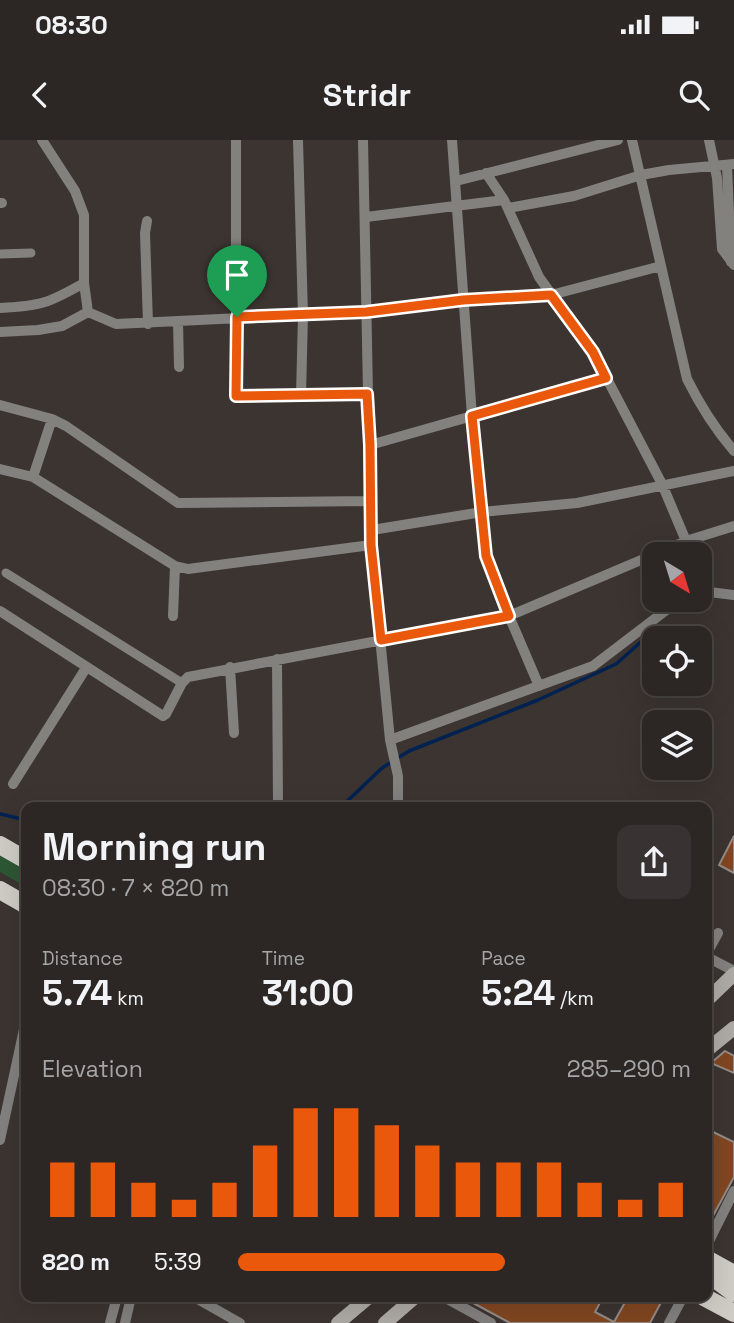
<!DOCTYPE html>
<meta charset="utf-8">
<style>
body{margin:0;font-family:"Space Grotesk",sans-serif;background:#383332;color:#f1f3f6;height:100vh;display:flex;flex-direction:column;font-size:26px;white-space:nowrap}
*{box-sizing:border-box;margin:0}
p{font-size:23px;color:#a6a5a7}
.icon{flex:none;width:38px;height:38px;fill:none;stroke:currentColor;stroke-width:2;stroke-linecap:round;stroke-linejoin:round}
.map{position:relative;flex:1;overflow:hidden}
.drawer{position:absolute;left:21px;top:662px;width:691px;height:500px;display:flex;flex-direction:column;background:#2c2725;border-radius:14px;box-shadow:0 7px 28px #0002,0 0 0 2px #484442}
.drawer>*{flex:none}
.needle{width:46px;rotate:142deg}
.buttons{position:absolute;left:642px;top:402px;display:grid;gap:14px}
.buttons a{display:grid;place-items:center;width:70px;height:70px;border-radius:14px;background:#2c2725;box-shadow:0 7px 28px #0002,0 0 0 2px #484442;font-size:35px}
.pin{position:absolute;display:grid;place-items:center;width:60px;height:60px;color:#fff;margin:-72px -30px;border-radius:50% 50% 50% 0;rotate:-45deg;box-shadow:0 0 7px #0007}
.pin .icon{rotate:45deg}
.round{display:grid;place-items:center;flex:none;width:74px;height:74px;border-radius:14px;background:#383332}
.summary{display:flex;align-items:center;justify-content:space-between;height:119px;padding:0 21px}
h1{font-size:38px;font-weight:600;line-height:52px}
.stats{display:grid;grid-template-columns:repeat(3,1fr);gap:10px;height:119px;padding:7px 21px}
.stats div{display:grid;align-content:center}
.stats b{font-size:35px;font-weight:600}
.stats small{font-size:19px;font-weight:400}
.stats p{font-size:19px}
.chart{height:196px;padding:14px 21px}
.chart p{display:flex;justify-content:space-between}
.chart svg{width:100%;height:126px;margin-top:7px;stroke:#ea580c;stroke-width:6}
ul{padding:0 21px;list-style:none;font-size:23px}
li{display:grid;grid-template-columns:112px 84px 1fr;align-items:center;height:52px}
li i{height:18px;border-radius:9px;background:#ea580c}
.status{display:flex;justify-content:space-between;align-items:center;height:49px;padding:0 35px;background:#2c2725;direction:ltr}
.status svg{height:19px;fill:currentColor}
header{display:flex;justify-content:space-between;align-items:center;height:91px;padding:0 21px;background:#2c2725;font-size:32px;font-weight:600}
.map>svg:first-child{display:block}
</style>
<div class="status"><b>08:30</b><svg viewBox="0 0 49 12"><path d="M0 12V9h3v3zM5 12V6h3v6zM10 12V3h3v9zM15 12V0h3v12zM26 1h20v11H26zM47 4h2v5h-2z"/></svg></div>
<header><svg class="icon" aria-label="back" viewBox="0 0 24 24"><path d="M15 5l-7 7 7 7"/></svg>Stridr<svg class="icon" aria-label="search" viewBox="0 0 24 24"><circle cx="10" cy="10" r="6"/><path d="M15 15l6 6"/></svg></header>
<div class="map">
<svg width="734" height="1183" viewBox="0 0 734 1183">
<rect width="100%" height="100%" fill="#3b3431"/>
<path fill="#2d5734" d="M0,714l26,15v18l-26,-15z"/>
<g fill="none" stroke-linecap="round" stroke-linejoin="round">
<path stroke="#002251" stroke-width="3.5" d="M341,667l41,-39 27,-17 129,-51 78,-36 42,-37
M0,674l26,6"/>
</g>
<path fill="#814621" stroke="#938b87" stroke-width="2" d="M734,696v37l-15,-8z
M725,911l9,5v17l-23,-10z
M707,989l27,13v35l-27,50z
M462,1157h28l10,5 3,-5h100l-8,15 19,10 14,-25h36l-14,26h-140z"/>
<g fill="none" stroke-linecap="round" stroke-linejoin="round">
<path stroke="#83817e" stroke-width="9" d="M0,114l31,-1
M6,433l176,110"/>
<path stroke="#83817e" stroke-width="10" d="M42,0l33,51 9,24v68l4,29
M236,0v256l131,-2
M298,0l5,175 -2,80
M363,0l8,405 19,195 8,36v31
M452,0l20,276 14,140 23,60 30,70
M632,0l55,239c13,26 28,50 47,72
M709,0l8,38 5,71 12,16
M727,25l4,97
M486,33l18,27 35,77 54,75 69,132 24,57
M456,41l162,-41
M0,63h2
M508,68l66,-12 67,-21 28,-5 65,-6
M366,77l138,-17
M147,81l-2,12 3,91
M0,168c41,-2 49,-5 84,-25
M88,172l28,12 250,-12 97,-12 88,-5 110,-29
M178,181l1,46
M0,192l38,-2 24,-4 26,-14
M0,265l52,14 14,7 112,77 192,-2
M370,305l236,-67
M0,329l33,8 142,89 13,3 183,-24
M33,337l19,-58
M372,390l110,-18 95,-9 157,-32
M700,453l9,-1 25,3
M0,471l163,105 3,-2 16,-31 6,-6 321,-61 177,-75 48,-15
M173,476l2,-50
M277,519l1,146
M230,527l4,66
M390,600l203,-74 72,-55 19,-11
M13,644l73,-116
M22,762l4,21
M707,813l11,-20
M707,817l27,14
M0,1000l26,-120
M707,1105l27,-54
M194,1157l46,26
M444,1157l47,26
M110,1183l7,-26
M125,1183l6,-26
M669,1183l14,-26"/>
<path stroke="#aeaba6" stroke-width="14" d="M707,860l27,-26
M707,910l27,-22
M338,1183l31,-26
M385,1183l30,-26"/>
<path stroke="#cfcbc5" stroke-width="18" d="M0,705l26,15
M0,750l26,15
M707,1119l27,15
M707,1133l27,20
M704,1157l30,16"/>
</g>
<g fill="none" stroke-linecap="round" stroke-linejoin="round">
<defs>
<path id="route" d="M551,155l42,57 13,26 -134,38 14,140 23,60 -128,24 -10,-95 -1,-100 -3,-51 -131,2 1,-79 129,-5 97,-12z"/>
</defs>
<use href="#route" stroke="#fff" stroke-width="14"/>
<use href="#route" stroke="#ea580c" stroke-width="9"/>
</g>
</svg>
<div class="buttons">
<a><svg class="needle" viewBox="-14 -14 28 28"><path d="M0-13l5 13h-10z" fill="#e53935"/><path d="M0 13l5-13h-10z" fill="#a6a5a7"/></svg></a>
<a><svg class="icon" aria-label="locate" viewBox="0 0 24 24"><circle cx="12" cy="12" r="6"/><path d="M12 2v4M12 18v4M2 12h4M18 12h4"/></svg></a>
<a><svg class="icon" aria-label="layers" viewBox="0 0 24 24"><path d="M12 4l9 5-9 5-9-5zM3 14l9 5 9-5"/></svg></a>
</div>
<div class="pin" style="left:237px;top:177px;background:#1e9e55"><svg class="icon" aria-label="arrive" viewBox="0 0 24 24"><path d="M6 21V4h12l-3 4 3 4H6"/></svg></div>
<section class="drawer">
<div class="summary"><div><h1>Morning run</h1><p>08:30 · 7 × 820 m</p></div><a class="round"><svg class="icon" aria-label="share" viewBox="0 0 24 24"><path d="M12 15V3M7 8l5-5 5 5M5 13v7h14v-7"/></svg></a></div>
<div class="stats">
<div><p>Distance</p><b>5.74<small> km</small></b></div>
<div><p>Time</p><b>31:00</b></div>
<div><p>Pace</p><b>5:24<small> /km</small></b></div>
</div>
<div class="chart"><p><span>Elevation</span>285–290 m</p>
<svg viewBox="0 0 160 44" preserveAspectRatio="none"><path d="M5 44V25M15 44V25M25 44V32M35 44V38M45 44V32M55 44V19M65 44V6M75 44V6M85 44V12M95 44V19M105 44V25M115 44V25M125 44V25M135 44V32M145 44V38M155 44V32"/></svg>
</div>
<ul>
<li><b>820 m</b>5:39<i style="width:59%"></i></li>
</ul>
</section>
</div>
